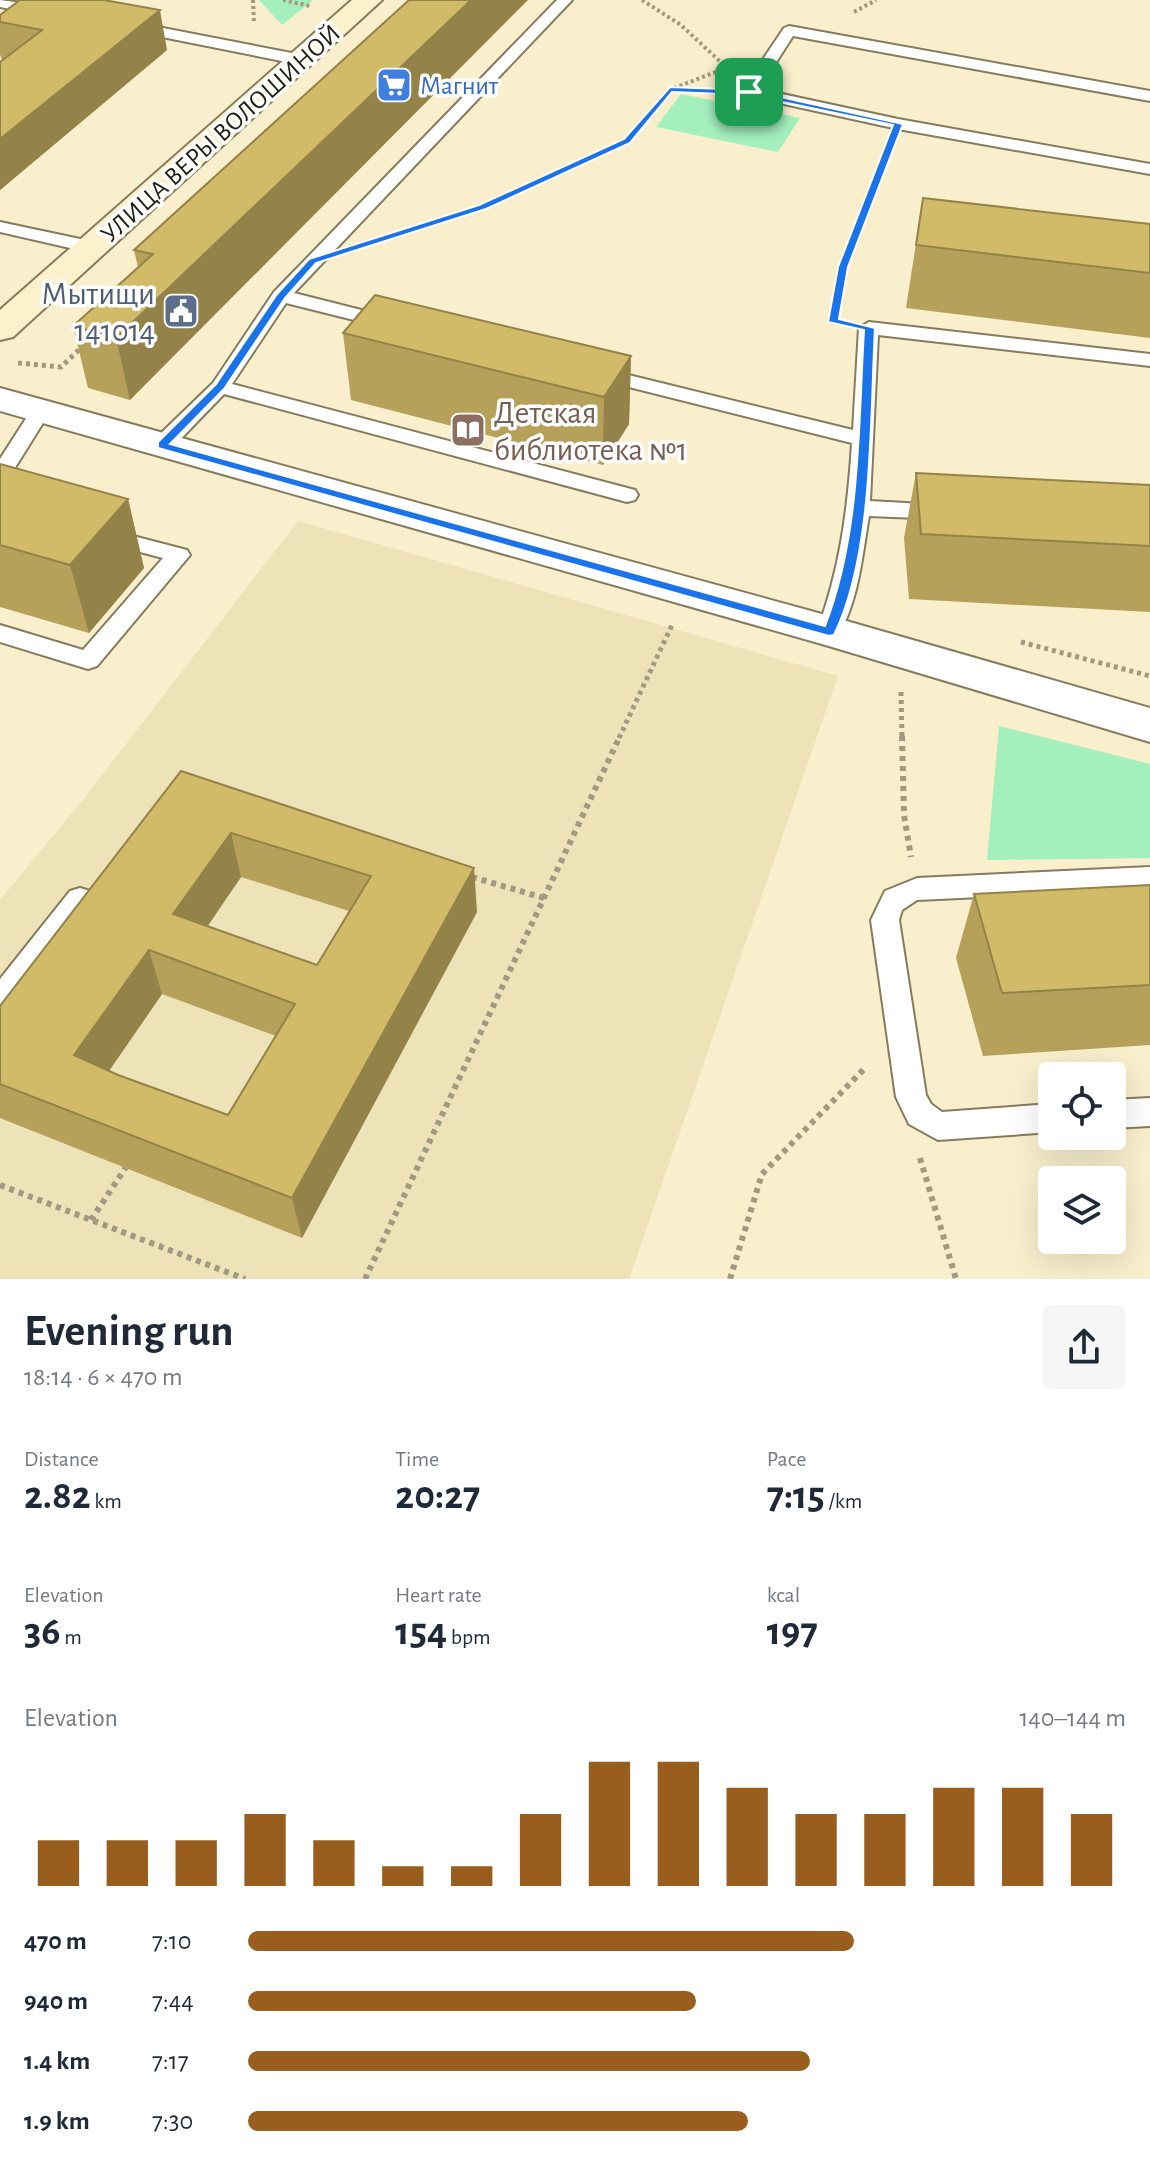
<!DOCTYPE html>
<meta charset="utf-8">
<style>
body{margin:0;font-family:"Alegreya Sans",sans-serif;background:#f6f6f7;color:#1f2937;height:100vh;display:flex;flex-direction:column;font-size:30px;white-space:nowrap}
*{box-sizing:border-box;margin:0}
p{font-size:26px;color:#747a83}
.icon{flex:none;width:44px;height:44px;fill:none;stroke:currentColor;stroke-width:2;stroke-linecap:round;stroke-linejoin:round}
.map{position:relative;height:1279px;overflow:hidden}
.details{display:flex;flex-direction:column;background:#fff;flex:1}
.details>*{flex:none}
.controls{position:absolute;left:1038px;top:1062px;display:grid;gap:16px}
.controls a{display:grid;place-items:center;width:88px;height:88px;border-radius:8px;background:#fff;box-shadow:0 8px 32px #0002;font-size:40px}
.pin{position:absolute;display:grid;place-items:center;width:68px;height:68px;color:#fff;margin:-34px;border-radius:16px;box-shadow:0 4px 12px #0006}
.round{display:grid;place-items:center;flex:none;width:84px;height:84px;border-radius:8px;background:#f6f6f7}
.headline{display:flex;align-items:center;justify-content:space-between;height:136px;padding:0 24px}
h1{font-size:44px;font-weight:700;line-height:60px}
.stats{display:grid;grid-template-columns:repeat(3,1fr);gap:12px;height:136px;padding:8px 24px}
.stats div{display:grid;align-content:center}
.stats b{font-size:40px;font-weight:700}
.stats small{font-size:22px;font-weight:400}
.stats p{font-size:22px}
.chart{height:224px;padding:16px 24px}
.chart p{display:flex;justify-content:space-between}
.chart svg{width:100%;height:144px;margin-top:8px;stroke:#995d1e;stroke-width:6}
ul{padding:0 24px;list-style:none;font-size:26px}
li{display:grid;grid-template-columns:128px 96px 1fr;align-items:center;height:60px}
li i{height:20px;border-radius:10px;background:#995d1e}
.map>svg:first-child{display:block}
</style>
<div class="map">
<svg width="1150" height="1279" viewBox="0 0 1150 1279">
<rect width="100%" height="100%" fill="#f9efcd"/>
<path fill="#eee2b9" d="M298,521l540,155 -209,603h-629v-379l82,-99z"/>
<path fill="#a3f0bd" d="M259,0h54l-31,25z
M681,94l119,24 -22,34 -122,-25z
M999,726l151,38v94l-163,2z"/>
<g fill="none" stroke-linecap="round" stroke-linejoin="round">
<defs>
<path id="lane" d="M0,0l45,6 8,5 -8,5 -45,-9z
M557,0h15l-278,293 103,26 3,4 -3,4 -7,2 -104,-26 -54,81 403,106 3,5 -3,5 -8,2 -403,-108 -54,56h-16l-3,-5 3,-5 59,-57 61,-91z
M132,22l170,33 8,5 -8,5 -175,-35 -3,-3z
M789,26l361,65v10l-357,-65 -34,53 139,30 252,45v10l-252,-45 -155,-34 -2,-3 43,-64z
M0,222l99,21 2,4 -9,6 -92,-21z
M869,322l281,32v12l-272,-31 -8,166 71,4 8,2 3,5 -3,5 -8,2 -72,-3c-7,40 -10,85 -32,121l-8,2 -8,-2 -4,-6c23,-61 31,-123 35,-188l-259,-65 -3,-4 10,-6 253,62 6,-102z
M41,404l10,6 -43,69 -8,2v-22l34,-53z
M106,529l81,21 3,5 -93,111 -9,3 -88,-27v-17l83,25 80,-92 -65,-17 -3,-5 3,-5z
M1150,867v22l-233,11 -15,10 -3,10 27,175 5,9 11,8 110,-8v28l-114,8 -29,-16 -13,-27 -25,-177 14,-29 32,-13z
M80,888l10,3 4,8 -4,8 -80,103 -10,3v-34l70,-88z
M1150,1098v28l-38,2v-28z"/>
<path id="street" d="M0,388l829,228 321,92v34l-328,-98 -822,-233z"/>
<path id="secondary" d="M352,0h30l-369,337 -13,3v-30z"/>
</defs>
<use href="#lane" stroke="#857c5d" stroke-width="4"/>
<use href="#street" stroke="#857c5d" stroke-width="4"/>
<use href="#secondary" stroke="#857c5d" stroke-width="4"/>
<path stroke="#a19a80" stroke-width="4" stroke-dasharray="3 3" stroke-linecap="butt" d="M253,0l1,23
M283,0l27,6
M642,0l39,25 46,43
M854,12l22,-12
M674,88l55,-21
M382,239l101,-32 144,-66 43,-51 46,1
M833,321l10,-54 43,-115"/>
<path stroke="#a19a80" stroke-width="5" stroke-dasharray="4 4" stroke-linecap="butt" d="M834,319l-1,3h4
M18,363l43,4 22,-21
M1021,642l129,34
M901,692l1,46
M619,738l53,-113"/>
<path stroke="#a19a80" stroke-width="6" stroke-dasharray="5 5" stroke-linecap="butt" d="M902,736l2,79 7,42
M472,877l72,21
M920,1158l36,121
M0,1185l245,94
M91,1220l37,-56
M365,1279l255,-543
M730,1279l32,-105 104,-107"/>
<use href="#lane" fill="#fff" fill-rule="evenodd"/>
<use href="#street" fill="#fff" fill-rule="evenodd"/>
<use href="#secondary" fill="#fcf1cd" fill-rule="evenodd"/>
</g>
<path fill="#b5a159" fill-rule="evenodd" d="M409,0l-279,400 -42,-12 -15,-62 65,-59 -4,-17z
M0,22l167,28 -167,140v-128l2,-2 -2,-5z
M923,198l227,26v114l-244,-30z
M343,333l288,23 -2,68 -26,41 -252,-65z
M0,464l128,35 16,69 -55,65 -89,-26z
M916,473l234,12v127l-241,-13 -5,-61z
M181,771l296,141 -175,326 -302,-120v-112zM241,877l108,34 -32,54 -110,-39zM162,994l114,42 -48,79 -119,-44z
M1150,885v160l-167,11 -27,-98 18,-64z"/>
<path fill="#938349" d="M471,0h57l-398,400 -14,-62z
M160,10l7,40 -167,140v-51z
M631,356l-2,68 -26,41 1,-68z
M128,499l16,69 -55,65 -19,-68z
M231,833l10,44 -55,81 -13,-44z
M474,868l3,44 -175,326 -10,-40z
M149,950l13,44 -71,103 -17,-42z"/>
<path fill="#d2bb68" stroke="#938349" stroke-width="2" fill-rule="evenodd" d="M20,0h84l56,10 -160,129v-77l42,-32 -42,-8v-7z
M409,0h62l-355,338 -43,-12 80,-72 -19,-4z
M923,198l227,26v49l-234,-28z
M375,295l256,61 -27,41 -261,-64z
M0,464l128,35 -58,66 -70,-20z
M916,473l234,12v61l-229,-12z
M181,771l293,97 -182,330 -292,-114v-78zM231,833l140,43 -54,89 -144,-51zM149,950l146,54 -67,111 -110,-40 -44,-20z
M1150,885v100l-148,8 -28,-99z"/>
<path fill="#1a73e8" stroke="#fff" stroke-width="2" fill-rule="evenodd" d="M670,87l79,3 154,34 -55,143 -9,52 36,9c-5,90 -1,226 -41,307l-5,1 -671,-188v-6l58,-58 61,-90 32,-35 170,-54 145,-66zM672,92l77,3 144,30 -55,142 -10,55 36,8c-6,98 -3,203 -39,296l-655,-182 54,-55 61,-91 31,-35 170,-54 144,-66z"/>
<defs>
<symbol id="supermarket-square" viewBox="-11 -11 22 22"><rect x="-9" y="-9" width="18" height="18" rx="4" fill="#3f7fe0" stroke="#fff"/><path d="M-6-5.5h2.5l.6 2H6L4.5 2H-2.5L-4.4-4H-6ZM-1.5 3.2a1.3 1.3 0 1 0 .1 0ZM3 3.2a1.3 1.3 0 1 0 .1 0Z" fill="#fff"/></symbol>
<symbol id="civic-square" viewBox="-11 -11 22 22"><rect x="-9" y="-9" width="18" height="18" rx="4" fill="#5c6f8a" stroke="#fff"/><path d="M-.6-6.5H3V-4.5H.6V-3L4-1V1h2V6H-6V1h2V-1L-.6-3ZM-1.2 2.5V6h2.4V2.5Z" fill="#fff"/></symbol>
<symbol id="library-square" viewBox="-11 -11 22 22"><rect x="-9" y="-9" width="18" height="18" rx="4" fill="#8d6e63" stroke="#fff"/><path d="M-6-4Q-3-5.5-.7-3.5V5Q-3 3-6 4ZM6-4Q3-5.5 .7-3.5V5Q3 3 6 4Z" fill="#fff"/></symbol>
</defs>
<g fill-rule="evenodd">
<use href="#supermarket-square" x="374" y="65" width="40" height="40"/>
<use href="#civic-square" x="161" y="291" width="40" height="40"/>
<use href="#library-square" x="448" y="410" width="40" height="40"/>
</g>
<g text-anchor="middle" stroke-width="7" stroke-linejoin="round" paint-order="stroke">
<g font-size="26" fill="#366cbe" stroke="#fff" text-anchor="start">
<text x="420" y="94">Магнит</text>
</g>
<g font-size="26" fill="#221f12" stroke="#fff">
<text transform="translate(220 133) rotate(-42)" y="9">УЛИЦА ВЕРЫ ВОЛОШИНОЙ</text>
</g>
<g font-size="32" fill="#4e5e75" stroke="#fff" text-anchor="end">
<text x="155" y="304">Мытищи<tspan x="155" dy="37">141014</tspan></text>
</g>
<g font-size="32" fill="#785e54" stroke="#fff" text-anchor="start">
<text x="494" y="423">Детская<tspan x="494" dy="37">библиотека №1</tspan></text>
</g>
</g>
</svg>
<div class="controls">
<a><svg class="icon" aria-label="locate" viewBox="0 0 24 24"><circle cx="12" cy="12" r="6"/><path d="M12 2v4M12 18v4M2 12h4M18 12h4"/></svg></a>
<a><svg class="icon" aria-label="layers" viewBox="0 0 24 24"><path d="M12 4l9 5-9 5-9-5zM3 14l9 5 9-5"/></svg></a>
</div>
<div class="pin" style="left:749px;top:92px;background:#1e9e55"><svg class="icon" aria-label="arrive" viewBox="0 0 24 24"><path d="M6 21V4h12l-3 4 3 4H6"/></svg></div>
</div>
<section class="details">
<div class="headline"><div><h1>Evening run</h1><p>18:14 · 6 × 470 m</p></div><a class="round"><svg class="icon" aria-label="share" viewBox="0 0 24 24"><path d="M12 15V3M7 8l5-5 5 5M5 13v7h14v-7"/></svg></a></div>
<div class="stats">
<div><p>Distance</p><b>2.82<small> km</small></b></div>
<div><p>Time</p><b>20:27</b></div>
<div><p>Pace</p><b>7:15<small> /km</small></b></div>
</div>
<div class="stats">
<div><p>Elevation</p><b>36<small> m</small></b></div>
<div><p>Heart rate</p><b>154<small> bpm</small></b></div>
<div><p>kcal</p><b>197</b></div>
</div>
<div class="chart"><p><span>Elevation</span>140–144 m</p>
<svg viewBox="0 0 160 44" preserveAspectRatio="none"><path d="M5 44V30M15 44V30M25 44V30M35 44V22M45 44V30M55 44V38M65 44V38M75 44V22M85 44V6M95 44V6M105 44V14M115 44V22M125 44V22M135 44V14M145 44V14M155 44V22"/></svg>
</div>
<ul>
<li><b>470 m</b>7:10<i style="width:69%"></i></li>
<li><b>940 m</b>7:44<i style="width:51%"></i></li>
<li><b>1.4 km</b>7:17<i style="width:64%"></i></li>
<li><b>1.9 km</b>7:30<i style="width:57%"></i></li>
</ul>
</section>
